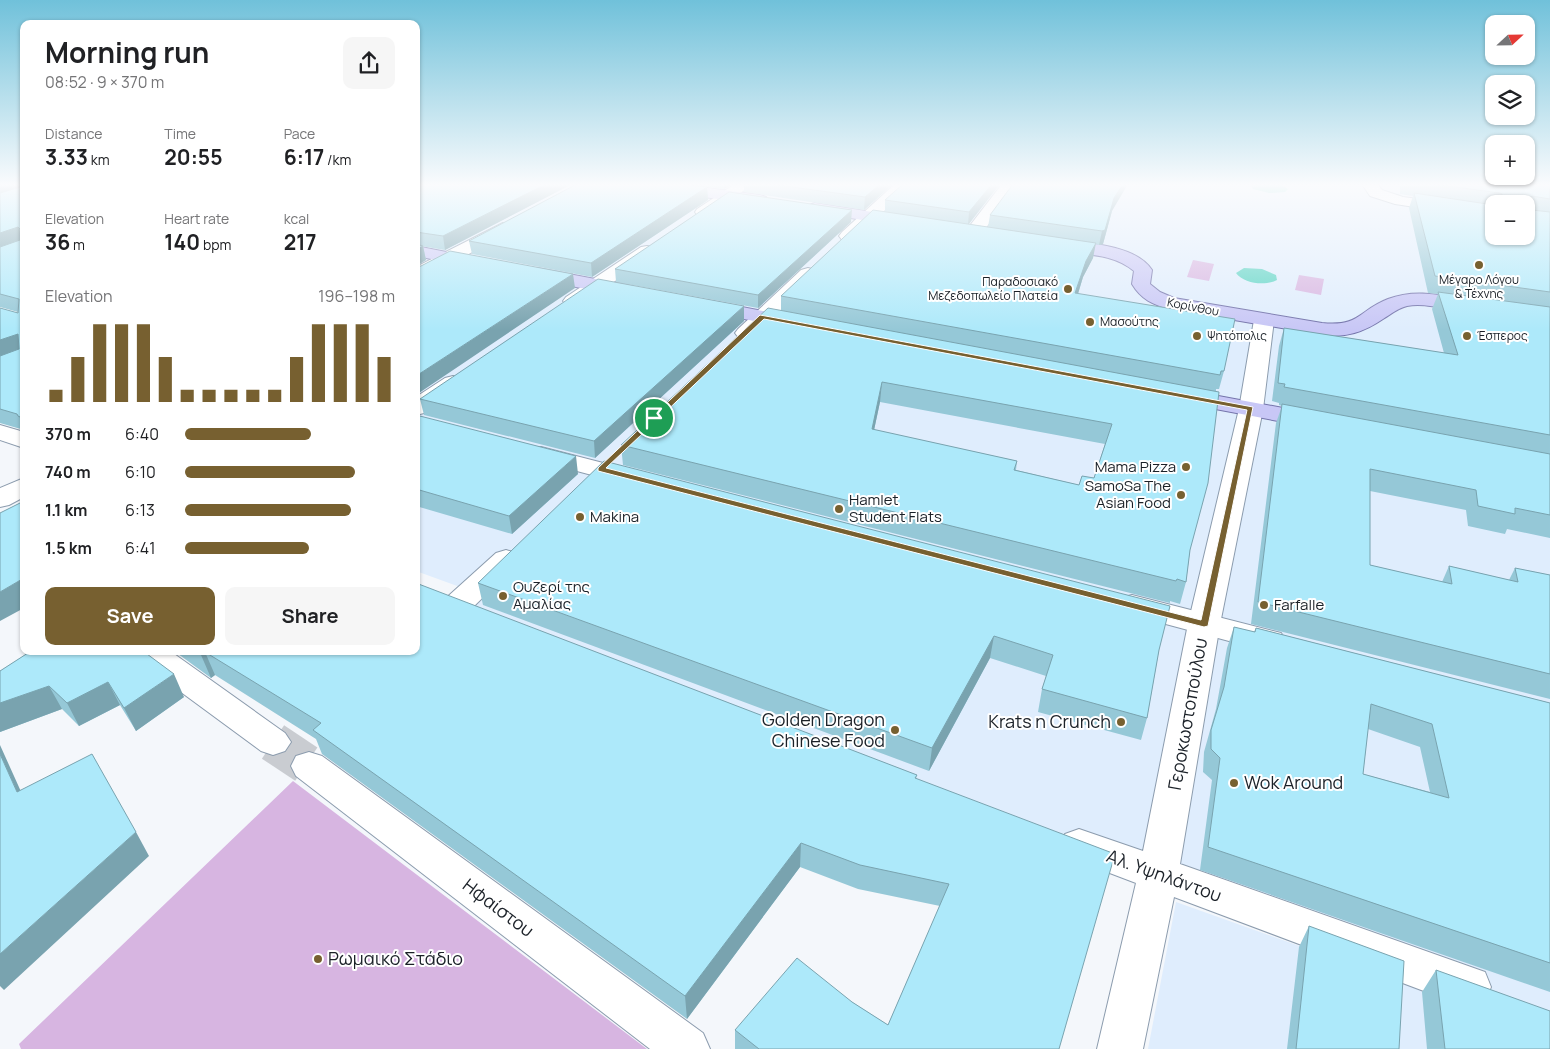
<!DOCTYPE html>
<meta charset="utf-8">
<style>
body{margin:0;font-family:Manrope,sans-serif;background:#f6f6f6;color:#202124;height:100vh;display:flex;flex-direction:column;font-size:19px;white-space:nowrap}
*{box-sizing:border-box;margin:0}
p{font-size:16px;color:#757577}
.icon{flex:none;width:28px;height:28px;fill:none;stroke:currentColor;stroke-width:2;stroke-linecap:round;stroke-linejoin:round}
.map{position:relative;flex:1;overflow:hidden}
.side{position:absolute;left:20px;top:20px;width:400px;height:635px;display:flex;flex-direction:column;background:#fff;border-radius:10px;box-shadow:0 1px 4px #0004}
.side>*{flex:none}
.needle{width:32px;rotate:68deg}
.controls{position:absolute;left:1485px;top:15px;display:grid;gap:10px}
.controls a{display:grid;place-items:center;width:50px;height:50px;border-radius:10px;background:#fff;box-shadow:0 1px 4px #0004;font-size:25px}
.pin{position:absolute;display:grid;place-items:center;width:42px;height:42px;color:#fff;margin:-21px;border:2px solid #fff;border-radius:50%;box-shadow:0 1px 5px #0007}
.round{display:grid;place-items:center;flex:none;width:52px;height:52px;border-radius:10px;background:#f6f6f6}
.head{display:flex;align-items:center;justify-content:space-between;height:85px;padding:0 25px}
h1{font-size:28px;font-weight:700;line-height:38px}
.metrics{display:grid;grid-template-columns:repeat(3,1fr);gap:8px;height:85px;padding:5px 25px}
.metrics div{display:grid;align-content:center}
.metrics b{font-size:21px;font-weight:700}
.metrics small{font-size:14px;font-weight:400}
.metrics p{font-size:14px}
.chart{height:140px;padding:10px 25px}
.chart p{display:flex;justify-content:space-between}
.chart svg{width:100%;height:90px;margin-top:5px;stroke:#776030;stroke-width:6}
.cta{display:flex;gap:10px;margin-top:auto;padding:10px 25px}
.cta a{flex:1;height:58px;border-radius:10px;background:#776030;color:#fff;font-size:20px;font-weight:700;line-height:58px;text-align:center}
.cta a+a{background:#f6f6f6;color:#202124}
ul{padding:0 25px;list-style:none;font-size:16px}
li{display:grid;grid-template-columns:80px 60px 1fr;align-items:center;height:38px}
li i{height:12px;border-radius:6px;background:#776030}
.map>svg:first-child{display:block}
</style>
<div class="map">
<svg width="1550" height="1049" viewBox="0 0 1550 1049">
<rect width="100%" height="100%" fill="#f4f7fb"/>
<path fill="#dfedfd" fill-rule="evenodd" d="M416,184h1134v832l-392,-141 -683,-262 -4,-22 -55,-20zM1494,204h32v32h-32z
M1176,902l374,133v14h-402z"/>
<path fill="#d7b5e1" d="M1193,260l21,4 -5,17 -22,-4z
M1299,275l25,4 -3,16 -26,-5z
M293,781l354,268h-626l-2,-5z"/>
<path fill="#5dd4c5" d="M1250,184h30l8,5 -3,3 -16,1 -16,-4z
M1244,268l18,1 14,6 1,5c-11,6 -33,4 -41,-7z"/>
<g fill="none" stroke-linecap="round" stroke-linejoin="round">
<path stroke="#c9ccd1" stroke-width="40" stroke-dasharray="40 20" stroke-linecap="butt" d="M273,742l36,24"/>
<defs>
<path id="street" d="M735,184h18l-44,31h-12l-2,-3 2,-3z
M1002,184h16l-38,52 -6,1 -6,-1 -3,-4z
M1362,184h15l5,6 21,7 91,12v10l-99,-15 -25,-8z
M647,246l6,1 3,4 -3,4 -73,50 -7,2 -7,-2 -3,-4 3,-4 75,-50z
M1264,314l7,2 3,4 -11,89 -43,215 -40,240 305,108 6,15 -6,15 -16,6 -295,-111 -31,152h-46l39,-166 -71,-27 -5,-11 5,-11 14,-5 64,22 45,-227 51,-215 15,-89 3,-4z
M453,376l8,2 3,5 -3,5 -37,25 -8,2v-18l29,-19z
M0,425l24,7v16l-24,-8z
M131,651h39l115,82 6,9 -6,9 -12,4 -12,-4 -125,-92z
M309,752l13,4 381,277 7,16h-60l-354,-273 -5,-10 5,-10z"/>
<path id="secondary" d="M895,184h17l-58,56 -6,1 -6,-1 -3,-4 3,-4z
M503,223l6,1 2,4 -2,4 -86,47 -7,2v-14z
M808,268l7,2 2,4 -2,4 -63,59 -7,2 -7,-2 -3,-4 3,-4 63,-59z
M541,447l101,26 4,5 -4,5 -9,3 -101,-27 -3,-5 3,-5z
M24,478v19l-15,8 -9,2v-19z
M506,550l10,3 4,6 -4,6 -49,48 -11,3 -11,-3 -4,-7 4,-7 51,-46z
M1132,595l149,38 5,8 -5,8 -11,3 -149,-40 -4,-7 4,-7z"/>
<path id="primary" d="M641,184h37l82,11 6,2 2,3 -2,3 -6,2 -112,-16 -5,-2z
M815,203l89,14 6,1 2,4 -2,4 -6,1 -95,-16 -2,-3 2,-3z
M1057,240c28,3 78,4 95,30l-2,14 10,8 14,6 148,25c38,4 37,-13 66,-24 28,-11 56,-3 84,1l7,2 3,4 -3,4c-23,6 -48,-9 -72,-4 -9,2 -16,8 -24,13 -19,13 -37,19 -61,16l-152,-26c-17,-4 -29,-10 -38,-25l2,-13c-24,-20 -55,-15 -83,-22l-3,-4 3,-4z
M416,246l61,12 6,1 3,4 -3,4 -6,1 -61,-12z
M537,268l90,17 7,2 3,4 -3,4 -7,2 -97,-19 -2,-4 2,-4z
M706,300l88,17 7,2 3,4 -3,4 -7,2 -95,-19 -3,-4 3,-4z
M1181,389l134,25 8,2 4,5 -4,5 -8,2 -142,-27 -3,-5 3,-5z"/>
</defs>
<use href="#street" stroke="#8c9cae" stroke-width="2"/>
<use href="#secondary" stroke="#8c9cae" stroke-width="2"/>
<use href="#primary" stroke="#7474aa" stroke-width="2"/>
<use href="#street" fill="#fff" fill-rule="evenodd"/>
<use href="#secondary" fill="#fff" fill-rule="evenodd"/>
<use href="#primary" fill="#c8c7f6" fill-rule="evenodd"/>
</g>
<path fill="#95c8d7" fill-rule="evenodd" d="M0,184h24v246l-24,-7v-115l18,5v-1l-18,-5z
M416,184h156l-127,66 -24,-4h2l3,14 -10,6z
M686,184h47l-9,5z
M744,184h149l-29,26 -120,-18z
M1000,184l-31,40 19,3 2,-12 122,-4 -9,33 -4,1 -4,-1 -2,14 -10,19 -5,17 146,77 -5,18h-3v2l-26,159 -4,32 -6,22 -10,-3v2l-547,-138 -2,-20 160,-135v-14l104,-84v-12zM880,402l225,42 -11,34 -15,7 -63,-15 1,-9 -143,-31z
M1400,184h150v354l-43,-9 -2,5 -37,-8 -2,-16 -96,-19v74l72,17 7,-16 60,14 6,-12 35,7v124l-299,-75 25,-201 6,-17 -3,-1v-2l-7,-2 7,-55 5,-18 160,25 -12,-44 6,-15 -10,-1 -19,-85 4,-12 -13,-2zM1494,204h32l-32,32z
M707,187l1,13 -116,77 -120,-23 -3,-13z
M851,222l-93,86 -142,-26 -1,-13z
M744,321l-149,137 -171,-43 -4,-16z
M416,415l162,59 -66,60 -96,-28z
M478,583l681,67 -12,68 -6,22 -103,-28 4,-23 4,-13 -56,-18 -61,113 -446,-166z
M1234,627l20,5 2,-4 294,75v289l-350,-122 12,-90 -9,-8 1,-20 12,-43 11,-61zM1368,729l52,18 10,45 -67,-18z
M31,651l153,46 -48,34 -16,-26 -41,21 -17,-17 -62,23v-61z
M174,651h242l501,124 -1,4 143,270h-324v-19l117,-28 36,23 52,-119 -82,-17 -58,-22 -113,152 -365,-265 -6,-15 -101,-64 -4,3z
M1309,926l90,123h-112l12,-102z
M1436,970l114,79h-123l-5,-57z"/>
<path fill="#79a3af" d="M0,184h22l1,2 -23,8z
M546,184h26l-127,66 -2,-14z
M724,184h9l-9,5z
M880,184h13l-29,26 1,-13z
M992,184h8l-32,41 1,-13z
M1123,184h5l-16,27 -9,33 -4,1 3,-14 12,-33z
M707,187l1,13 -116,77 -1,-14z
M852,210l-1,12 -93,86v-13z
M18,227l5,13 -23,8v-15z
M1096,243l-3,15 -10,19 -10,33 2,-17 11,-32z
M423,246l3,14 -10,6v-16z
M573,274l2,14 -159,107v-19z
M744,306v15l-149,137 -1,-17z
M18,334l6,16 -24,7v-17z
M882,382l-2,20 -10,47 2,-20z
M576,456l2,18 -66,60 -3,-18z
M24,578v30l-24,13v-29z
M994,636l-4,22 -61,113 3,-23z
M205,652l10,23 -4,3 -10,-23z
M174,674l10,23 -48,34 -12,-23z
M108,682l12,23 -41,21 -12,-23z
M49,686l13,23 -62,23v-29z
M0,745l32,71 -15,-24 -17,-38z
M136,832l13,24 -145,134 -4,-4v-32z
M801,843l-1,24 -113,152 -2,-23z"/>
<path fill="#ade9fa" stroke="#79a3af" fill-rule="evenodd" d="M20,184h4v235l-6,-3 -1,-2 -17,-5v-53l19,-7 -1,-15 -18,6v-32l18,5 1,-14 -19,-5v-47l20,-7v-11l-2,-2 -18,6v-40l20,-6z
M416,184h130l-103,52 -27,-4z
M577,184h105l25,3 -116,76 -122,-22z
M770,184h110l-15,13z
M903,184h89l-23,28 -84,-12z
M1013,184h110l-9,14 -9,32 -3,1 -112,-16z
M1433,184h117v15l-18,-3 -2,2v10l2,2 18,2v80l-115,-16 -21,-83 80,12v31h32v-32h-24v-10l-2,-1z
M729,192l123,18 -94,85 -143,-26z
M873,210l223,33 -10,18 -11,32 160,26 -11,52h-3l-1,4 -439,-79z
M416,244l7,2 -7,4z
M450,251l123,23 -157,102v-109l5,-1z
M598,279l146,27 -150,135 -174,-42z
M1438,292l112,15v128l-266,-48 1,-3 -7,-1 6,-55 174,27z
M768,308l451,84 -11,91 -18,67 -4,32 -9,-3 -1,2 -555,-136zM882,382l230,42 -18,54 -12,-2 -3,9 -65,-15 3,-9 -145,-32z
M1282,404l268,50v61l-35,-7v6l-37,-8 -2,-16 -106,-21v96l82,19 -3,-18 69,16 -3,-14 35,7v99l-292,-72z
M416,415l160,41 -67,60 -93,-27z
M604,461l566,145 -11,44 -12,68 -105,-29 11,-34 -59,-19 -62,112 -454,-165z
M24,501v77l-24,14v-79z
M416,583l501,192 -2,3 200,76 -56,195h-300l-24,-19 62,-72 55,44 36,23 61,-141 -89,-19 -59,-22 -116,153 -372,-266 8,-7 -116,-71 -4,3 -5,-4h220z
M1234,627l21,5 1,-4 294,75v260l-342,-116 12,-89 -9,-9v-19l13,-43zM1371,704l61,20 17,74 -86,-24z
M31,651h112l31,23 -50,34 -16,-26 -41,21 -18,-17 -49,17v-32z
M0,754l17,38 75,-38 44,78 -136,122z
M1309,926l95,35 -5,88h-103z
M1436,970l114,41v38h-105z"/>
<linearGradient id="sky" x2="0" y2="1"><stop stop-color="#70c1da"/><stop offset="0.56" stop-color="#fafbfd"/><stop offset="1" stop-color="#fafbfd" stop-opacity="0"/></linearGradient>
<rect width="1550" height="330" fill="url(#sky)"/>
<path fill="#776030" stroke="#fff" fill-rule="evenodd" d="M760,315l493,92 -45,219 -4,1 -606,-156v-3zM764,319l483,91 -46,210 -595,-152z"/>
<g fill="#776030" stroke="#fff" stroke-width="2">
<circle cx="1479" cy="265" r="5"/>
<circle cx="1068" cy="289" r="5"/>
<circle cx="1090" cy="322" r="5"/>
<circle cx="1197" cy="336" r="5"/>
<circle cx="1467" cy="336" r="5"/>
<circle cx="1186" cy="467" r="5"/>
<circle cx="1181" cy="495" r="5"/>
<circle cx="839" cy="509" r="5"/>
<circle cx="580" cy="517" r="5"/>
<circle cx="503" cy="596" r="5"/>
<circle cx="1264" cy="605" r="5"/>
<circle cx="1121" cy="722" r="5"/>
<circle cx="895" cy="730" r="5"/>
<circle cx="1234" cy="783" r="5"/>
<circle cx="318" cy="959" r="5"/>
</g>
<g text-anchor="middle" stroke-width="4" stroke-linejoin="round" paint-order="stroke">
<g font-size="12" fill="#1b2128" stroke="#fff" text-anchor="start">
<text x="1479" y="284" text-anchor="middle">Μέγαρο Λόγου<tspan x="1479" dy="14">&amp; Τέχνης</tspan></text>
<text x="1058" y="286" text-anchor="end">Παραδοσιακό<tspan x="1058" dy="14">Μεζεδοπωλείο Πλατεία</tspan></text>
<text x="1100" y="326">Μασούτης</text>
<text x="1207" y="340">Ψητόπολις</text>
<text x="1477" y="340">Έσπερος</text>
</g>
<g font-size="12" fill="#1b2128" stroke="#fff">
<text transform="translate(1193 307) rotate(11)" y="4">Κορίνθου</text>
</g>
<g font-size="15" fill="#1b2128" stroke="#fff" text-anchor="start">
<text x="1176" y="472" text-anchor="end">Mama Pizza</text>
<text x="1171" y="491" text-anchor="end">SamoSa The<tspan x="1171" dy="17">Asian Food</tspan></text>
<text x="849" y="505">Hamlet<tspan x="849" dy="17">Student Flats</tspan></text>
<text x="590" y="522">Makina</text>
<text x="513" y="592">Ουζερί της<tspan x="513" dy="17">Αμαλίας</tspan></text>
<text x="1274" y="610">Farfalle</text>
</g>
<g font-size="18" fill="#1b2128" stroke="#fff">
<text transform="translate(1188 714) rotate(-80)" y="6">Γεροκωστοπούλου</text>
<text transform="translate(1164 876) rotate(20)" y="6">Αλ. Υψηλάντου</text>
<text transform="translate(498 908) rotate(37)" y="6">Ηφαίστου</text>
</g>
<g font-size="18" fill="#1b2128" stroke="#fff" text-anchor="end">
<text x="885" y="726">Golden Dragon<tspan x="885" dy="21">Chinese Food</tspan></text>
<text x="1111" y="728">Krats n Crunch</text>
<text x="1244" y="789" text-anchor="start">Wok Around</text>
<text x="328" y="965" text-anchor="start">Ρωμαικό Στάδιο</text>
</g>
</g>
</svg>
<div class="controls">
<a><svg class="needle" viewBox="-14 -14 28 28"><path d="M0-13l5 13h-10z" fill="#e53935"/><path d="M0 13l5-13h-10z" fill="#757577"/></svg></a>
<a><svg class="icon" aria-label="layers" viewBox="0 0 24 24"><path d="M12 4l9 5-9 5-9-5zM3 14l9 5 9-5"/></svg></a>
<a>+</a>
<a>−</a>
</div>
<div class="pin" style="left:654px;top:418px;background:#1e9e55"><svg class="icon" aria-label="arrive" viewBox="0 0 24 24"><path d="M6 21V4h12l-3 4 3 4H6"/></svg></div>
<section class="side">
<div class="head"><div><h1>Morning run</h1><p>08:52 · 9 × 370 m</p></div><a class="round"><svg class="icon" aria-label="share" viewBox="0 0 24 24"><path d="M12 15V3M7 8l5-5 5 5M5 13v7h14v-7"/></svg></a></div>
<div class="metrics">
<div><p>Distance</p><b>3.33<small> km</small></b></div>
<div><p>Time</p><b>20:55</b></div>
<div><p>Pace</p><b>6:17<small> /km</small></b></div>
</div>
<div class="metrics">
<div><p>Elevation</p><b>36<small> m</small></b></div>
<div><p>Heart rate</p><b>140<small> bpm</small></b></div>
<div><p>kcal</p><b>217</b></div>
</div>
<div class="chart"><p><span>Elevation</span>196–198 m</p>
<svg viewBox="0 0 160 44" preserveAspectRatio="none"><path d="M5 44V38M15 44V22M25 44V6M35 44V6M45 44V6M55 44V22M65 44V38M75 44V38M85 44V38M95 44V38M105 44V38M115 44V22M125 44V6M135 44V6M145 44V6M155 44V22"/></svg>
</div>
<ul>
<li><b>370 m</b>6:40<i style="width:60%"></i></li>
<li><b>740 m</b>6:10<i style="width:81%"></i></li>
<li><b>1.1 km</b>6:13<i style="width:79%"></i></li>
<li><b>1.5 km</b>6:41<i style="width:59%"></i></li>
</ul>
<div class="cta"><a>Save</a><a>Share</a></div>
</section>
</div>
